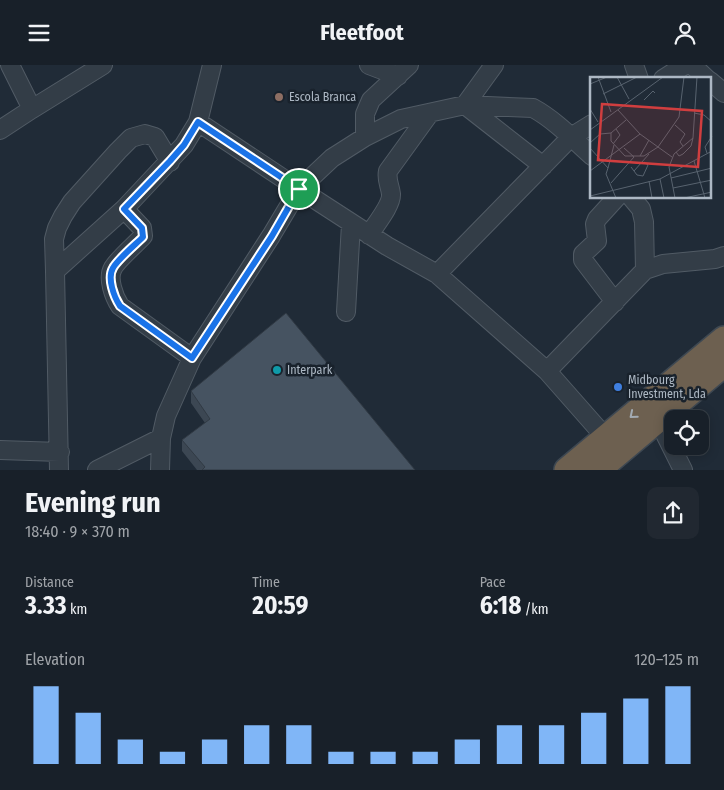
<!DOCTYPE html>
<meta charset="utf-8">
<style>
body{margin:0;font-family:"Fira Sans Condensed",sans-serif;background:#212831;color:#f1f3f6;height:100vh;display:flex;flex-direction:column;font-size:19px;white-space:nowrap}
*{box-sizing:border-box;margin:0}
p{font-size:16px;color:#9fa3a8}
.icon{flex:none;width:28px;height:28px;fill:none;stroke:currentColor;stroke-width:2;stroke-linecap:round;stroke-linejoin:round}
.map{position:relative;height:405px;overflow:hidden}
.side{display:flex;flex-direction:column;background:#182029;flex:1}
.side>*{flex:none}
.fabs{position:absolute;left:664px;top:345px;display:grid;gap:10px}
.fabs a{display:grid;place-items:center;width:45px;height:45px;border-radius:10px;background:#182029;box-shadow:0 2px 12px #0003,0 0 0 1px #363e46;font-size:25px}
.pin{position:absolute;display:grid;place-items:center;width:42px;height:42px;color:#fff;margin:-21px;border:2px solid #fff;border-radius:50%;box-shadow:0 1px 5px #0007}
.round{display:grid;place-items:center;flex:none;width:52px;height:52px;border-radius:10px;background:#212831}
.headline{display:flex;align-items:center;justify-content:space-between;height:85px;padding:0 25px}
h1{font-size:28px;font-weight:700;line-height:38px}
.stats{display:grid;grid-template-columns:repeat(3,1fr);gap:8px;height:85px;padding:5px 25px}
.stats div{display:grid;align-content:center}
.stats b{font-size:25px;font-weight:700}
.stats small{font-size:14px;font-weight:400}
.stats p{font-size:14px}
.chart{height:140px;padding:10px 25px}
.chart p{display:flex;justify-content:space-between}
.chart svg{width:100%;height:90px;margin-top:5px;stroke:#80b6f7;stroke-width:6}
header{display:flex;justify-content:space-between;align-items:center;height:65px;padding:0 25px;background:#182029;font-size:22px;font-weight:700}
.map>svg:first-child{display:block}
</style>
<header><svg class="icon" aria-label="menu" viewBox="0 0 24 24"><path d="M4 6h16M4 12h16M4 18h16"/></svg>Fleetfoot<svg class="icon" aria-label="person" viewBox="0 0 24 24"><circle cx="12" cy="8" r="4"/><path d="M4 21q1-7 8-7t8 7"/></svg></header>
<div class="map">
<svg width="724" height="405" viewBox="0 0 724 405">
<rect width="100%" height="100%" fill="#202b37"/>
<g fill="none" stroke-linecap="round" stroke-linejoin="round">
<defs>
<path id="minor" d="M10,0l22,44
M369,0l29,11
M494,0l-29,40 78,61
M634,0l5,14
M692,0l15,14
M663,14l22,-14
M710,16l14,12
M198,57l101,67 33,-31 33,-21 36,-18 64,-14 68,3c22,12 41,32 59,48
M0,65l32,-21 71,-44
M365,72v-23l6,-14 38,-35
M631,132l10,12 3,13 1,48
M124,144l18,19 1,8c-7,8 -26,24 -30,32 -6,10 1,29 7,38l72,52
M369,170c6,-10 23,-30 22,-41 -1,-9 -5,-14 -3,-23l42,-58
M55,206l-1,-32 3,-11 6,-12 9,-14 46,-51 13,-13 14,-4 10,3 15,25
M437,209l134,-137 21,-13
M615,237l-32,-42v-6l14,-13 -2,-17 2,-5 20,-22
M346,247l5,-88
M547,306l98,-101 18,-6 52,-5 9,-3
M658,355l25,50
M0,385l60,2
M59,405l-4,-199 69,-62 60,-64 14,-23 14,-57
M97,405l64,-32
M160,405l1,-32 5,-22 26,-58 79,-122 28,-47 88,57 50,28 110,97 59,67"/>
<path id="highway" d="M567,405l157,-131
M598,405l126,-106"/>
</defs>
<use href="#minor" stroke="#515b65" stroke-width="20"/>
<use href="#highway" stroke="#3e4852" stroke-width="28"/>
<use href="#minor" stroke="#333d47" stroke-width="18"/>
<use href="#highway" stroke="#6d6050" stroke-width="25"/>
</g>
<path fill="#3c4753" d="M191,326l224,79h-218l-15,-19v-11l23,-17 -14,-20z"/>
<path fill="#465361" stroke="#313a44" d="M286,248l129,157h-213l3,-3 -23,-27 28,-21 -19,-28z"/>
<defs><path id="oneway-chevron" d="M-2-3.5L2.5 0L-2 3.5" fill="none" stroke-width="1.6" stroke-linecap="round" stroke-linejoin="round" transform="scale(1.25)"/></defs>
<use stroke="#a3abb3" href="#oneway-chevron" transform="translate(633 350) rotate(140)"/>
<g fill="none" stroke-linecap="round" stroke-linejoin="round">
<defs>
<path id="route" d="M198,57l101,67 -27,47 -80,122 -72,-52c-6,-9 -13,-28 -7,-38 4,-8 23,-24 30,-31l-1,-9 -18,-19 46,-48 14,-16z"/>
</defs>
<use href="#route" stroke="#fff" stroke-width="10"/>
<use href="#route" stroke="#1a73e8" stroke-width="6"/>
</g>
<circle fill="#8d6e63" stroke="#19222c" stroke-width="2" cx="279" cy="32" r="5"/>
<circle fill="#0f9aa8" stroke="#19222c" stroke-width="2" cx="277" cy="305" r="5"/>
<circle fill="#3f7fe0" stroke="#19222c" stroke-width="2" cx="618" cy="322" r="5"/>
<g text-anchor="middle" stroke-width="5" stroke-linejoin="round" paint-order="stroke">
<g font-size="12" fill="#adb8c4" stroke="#19222c" text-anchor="start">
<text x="289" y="36">Escola Branca</text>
<text x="287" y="309">Interpark</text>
<text x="628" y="319">Midbourg<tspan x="628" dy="14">Investment, Lda</tspan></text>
</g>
</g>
<g transform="translate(590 12)">
<rect width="121" height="121" fill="#202b37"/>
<path fill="none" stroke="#58636f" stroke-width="1" d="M8,0l13,35M27,0l12,22M0,7l17,-7M13,17l34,-17M54,23l9,-9 2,2M0,32l8,13M28,33l22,24 18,13 21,-30 5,-40M104,36l10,2 8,7M85,48l10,9 -5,8 3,4M0,53l73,-53M21,56v8l14,15h19l14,-9 14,10M0,66l10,-9 11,-1 15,-13M23,67l7,-9 -4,-6M0,71l18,20 -2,6 10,24M86,75l3,4 4,-2 8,-8 2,-8M117,76l-2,-6 7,-11M50,79l9,-16M104,84l11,37M41,90l6,8 6,1 5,-11 -4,-3M18,91l6,-23M0,94l50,-37M44,94l15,-17M81,101l41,-10M70,102l4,19M59,104l3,17M21,106l23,-26 -10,-9M83,111l39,-8M0,119l70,-17 52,-28M85,121l-6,-31 5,-13 19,-16 4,-61M94,121l28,-6"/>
<path fill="#d03e3f" fill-opacity="0.15" stroke="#d03e3f" stroke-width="2.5" d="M12,27l100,7 -4,56 -100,-7z"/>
<rect width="121" height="121" fill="none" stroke="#adb8c4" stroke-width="2.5"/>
</g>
</svg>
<div class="fabs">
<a><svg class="icon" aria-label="locate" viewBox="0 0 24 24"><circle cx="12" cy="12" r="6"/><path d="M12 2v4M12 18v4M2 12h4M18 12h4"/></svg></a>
</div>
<div class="pin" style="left:299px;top:124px;background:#1e9e55"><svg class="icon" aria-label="arrive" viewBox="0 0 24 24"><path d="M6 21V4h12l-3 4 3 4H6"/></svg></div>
</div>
<section class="side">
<div class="headline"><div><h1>Evening run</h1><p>18:40 · 9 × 370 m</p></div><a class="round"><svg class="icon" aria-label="share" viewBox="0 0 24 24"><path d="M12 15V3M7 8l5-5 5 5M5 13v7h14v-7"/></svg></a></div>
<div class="stats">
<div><p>Distance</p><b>3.33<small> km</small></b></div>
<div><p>Time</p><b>20:59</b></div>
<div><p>Pace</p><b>6:18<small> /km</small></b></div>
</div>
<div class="chart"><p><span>Elevation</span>120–125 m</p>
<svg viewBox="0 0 160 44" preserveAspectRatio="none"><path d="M5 44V6M15 44V19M25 44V32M35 44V38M45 44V32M55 44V25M65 44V25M75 44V38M85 44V38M95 44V38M105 44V32M115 44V25M125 44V25M135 44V19M145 44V12M155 44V6"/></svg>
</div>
</section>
